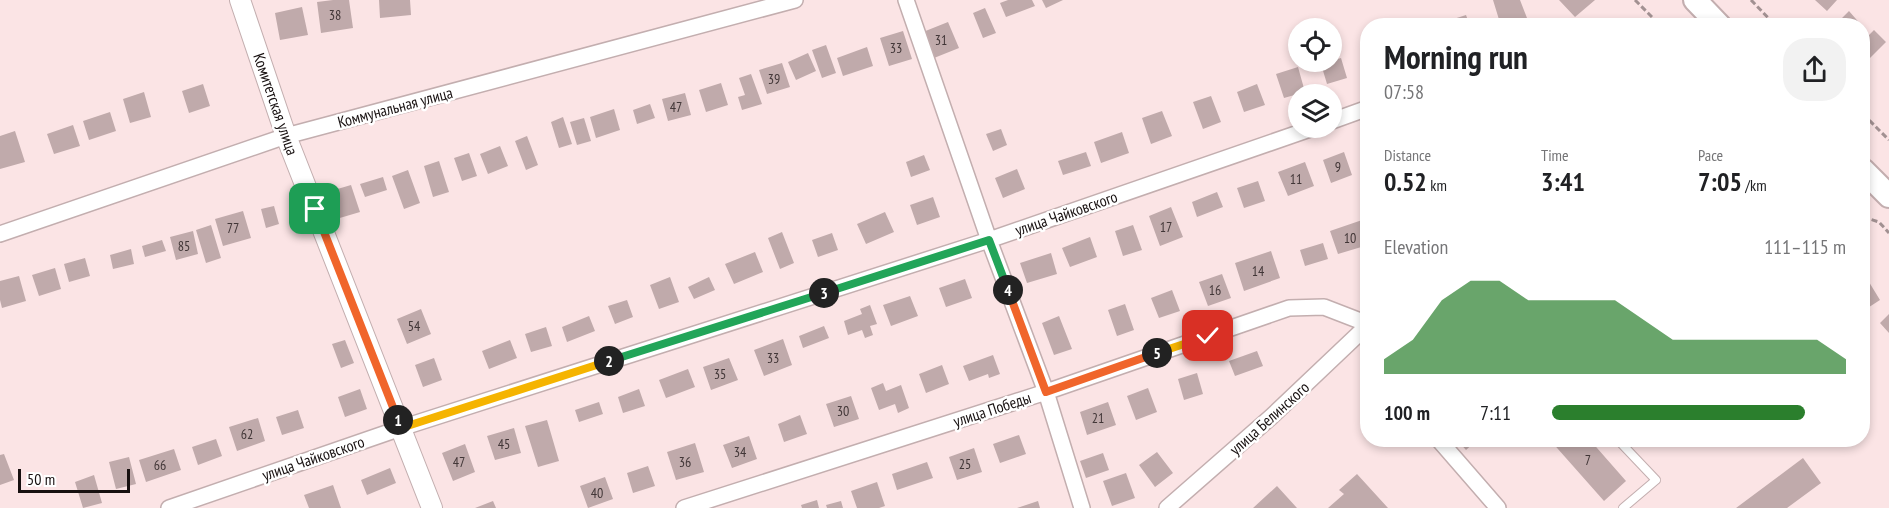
<!DOCTYPE html>
<meta charset="utf-8">
<style>
body{margin:0;font-family:"PT Sans Narrow",sans-serif;background:#f2f2f2;color:#202124;height:100vh;display:flex;flex-direction:column;font-size:22px;white-space:nowrap}
*{box-sizing:border-box;margin:0}
p{font-size:20px;color:#757577}
.icon{flex:none;width:33px;height:33px;fill:none;stroke:currentColor;stroke-width:2;stroke-linecap:round;stroke-linejoin:round}
.map{position:relative;flex:1;overflow:hidden}
.details{position:absolute;left:1360px;top:18px;width:510px;height:429px;display:flex;flex-direction:column;background:#fff;border-radius:24px;box-shadow:0 3px 9px #0003}
.details>*{flex:none}
.buttons{position:absolute;left:1288px;top:18px;display:grid;gap:12px}
.buttons a{display:grid;place-items:center;width:54px;height:54px;border-radius:50%;background:#fff;box-shadow:0 3px 9px #0003;font-size:30px}
.scale{position:absolute;left:18px;bottom:15px;width:112px;box-sizing:border-box;padding-left:6px;border:3px solid #171010;border-top:0;font-size:16px;line-height:21px;white-space:nowrap;color:#171010;-webkit-text-stroke:4px #fff;paint-order:stroke}
.pin{position:absolute;display:grid;place-items:center;width:51px;height:51px;color:#fff;margin:-26px;border-radius:12px;box-shadow:0 3px 9px #0006}
.km{position:absolute;width:30px;height:30px;margin:-15px;border-radius:50%;background:#222;color:#fff;font-size:16px;line-height:30px;text-align:center}
.round{display:grid;place-items:center;flex:none;width:63px;height:63px;border-radius:24px;background:#f2f2f2}
.overview{display:flex;align-items:center;justify-content:space-between;height:102px;padding:0 24px}
h1{font-size:33px;font-weight:800;line-height:45px}
.figures{display:grid;grid-template-columns:repeat(3,1fr);gap:9px;height:102px;padding:6px 24px}
.figures div{display:grid;align-content:center}
.figures b{font-size:26px;font-weight:800}
.figures small{font-size:16px;font-weight:400}
.figures p{font-size:16px}
.chart{height:168px;padding:12px 24px}
.chart p{display:flex;justify-content:space-between}
.chart svg{width:100%;height:108px;margin-top:6px;fill:#2b7f2d;opacity:.7}
ul{padding:0 24px;list-style:none;font-size:20px}
li{display:grid;grid-template-columns:96px 72px 1fr;align-items:center;height:45px}
li i{height:15px;border-radius:8px;background:#2b7f2d}
.map>svg:first-child{display:block}
</style>
<div class="map">
<svg width="1889" height="508" viewBox="0 0 1889 508">
<rect width="100%" height="100%" fill="#fbe4e5"/>
<path fill="#c0aaab" d="M333,0h16l4,28 -32,5 -4,-31z
M379,0h31l1,15 -31,3z
M1008,0h24l3,6 -29,11 -6,-14z
M1042,0h21l-17,8z
M1493,0h27l7,18 -26,8z
M1559,0h36l-20,17z
M1815,0h22l-10,11z
M302,7l6,28 -28,5 -5,-27z
M985,8l11,25 -13,5 -10,-25z
M1849,11l13,15h-28z
M1466,15l4,11h-35v-1z
M948,22l11,26 -25,10 -11,-26z
M1874,30l12,12 -22,22 -1,-23z
M903,31l9,28 -23,7 -9,-28z
M826,45l10,28 -14,5 -10,-28z
M1368,45v19l-6,-17z
M867,47l6,19 -30,10 -6,-18z
M808,53l8,18 -20,9 -8,-18z
M1341,58l6,20 -20,6 -6,-20z
M782,63l8,24 -23,7 -8,-24z
M1298,67l7,25 -21,6 -8,-24z
M751,74l11,30 -20,6 -4,-13 7,-2 -6,-17z
M721,83l7,22 -22,7 -7,-22z
M203,84l7,22 -21,7 -7,-22z
M1257,84l8,21 -21,7 -7,-20z
M144,92l7,25 -21,6 -7,-24z
M685,93l6,22 -23,6 -6,-22z
M1211,96l10,26 -18,7 -10,-27z
M650,104l5,14 -18,6 -4,-14z
M614,109l6,21 -24,8 -6,-21z
M1162,111l10,25 -21,8 -9,-26z
M110,112l6,19 -27,9 -6,-19z
M563,117l9,27 -13,4 -8,-26z
M584,118l7,23 -14,4 -7,-23z
M73,125l7,21 -26,8 -7,-20z
M1001,129l6,16 -14,6 -7,-17z
M15,131l10,31 -25,7v-33z
M1122,132l7,21 -28,10 -7,-21z
M527,136l11,29 -12,5 -11,-29z
M500,146l8,20 -20,8 -8,-20z
M1086,152l5,14 -28,9 -5,-14z
M1344,152l8,23 -21,8 -8,-23z
M469,153l8,23 -15,5 -8,-23z
M924,155l6,15 -19,7 -5,-15z
M439,161l10,31 -16,5 -9,-31z
M1305,162l9,24 -26,10 -10,-24z
M1017,169l8,20 -22,9 -8,-20z
M408,170l12,33 -16,6 -12,-33z
M383,177l4,13 -22,7 -5,-13z
M1258,181l7,20 -21,7 -7,-20z
M351,185l9,27 -27,8 -9,-27z
M1217,192l6,15 -26,10 -5,-15z
M933,197l7,20 -23,8 -7,-20z
M274,206l5,18 -13,4 -5,-19z
M1171,207l12,30 -23,9 -11,-30z
M243,211l8,27 -28,8 -8,-27z
M885,212l9,20 -28,12 -9,-20z
M1368,218v27l-30,9 -8,-23z
M211,225l10,33 -15,5 -10,-33z
M1133,225l9,25 -19,6 -8,-25z
M193,231l5,23 -22,6 -6,-23z
M782,232l12,31 -14,6 -12,-31z
M832,233l6,17 -20,7 -6,-17z
M1090,237l7,20 -27,10 -8,-19z
M162,240l4,11 -21,6 -3,-11z
M1323,243l5,16 -23,7 -5,-16z
M131,249l3,15 -21,5 -3,-14z
M1271,251l9,27 -36,13 -9,-28z
M755,252l8,20 -29,12 -9,-20z
M1051,253l6,21 -30,9 -7,-20z
M85,258l5,18 -21,6 -5,-18z
M55,268l6,21 -22,7 -7,-21z
M1222,274l9,24 -23,8 -9,-24z
M19,276l7,25 -24,7 -2,-8v-19z
M670,277l9,25 -20,7 -9,-24z
M709,277l6,13 -21,9 -6,-12z
M965,279l7,19 -26,9 -7,-19z
M1869,282l11,18 -17,11v-26z
M1172,290l8,21 -21,7 -8,-20z
M910,296l8,20 -27,10 -8,-21z
M627,300l6,17 -18,7 -7,-18z
M1125,304l9,26 -17,6 -9,-26z
M870,305l7,19 -7,2 3,9 -8,3 -3,-8 -14,5 -4,-14 18,-7 -2,-5z
M421,309l10,25 -24,10 -10,-25z
M1889,314v19l-9,-10z
M589,316l6,15 -28,11 -5,-15z
M1059,316l13,33 -18,6 -12,-32z
M824,326l5,12 -26,10 -4,-12z
M546,327l6,19 -21,6 -6,-18z
M783,339l9,26 -28,11 -10,-26z
M345,340l9,23 -13,5 -9,-24z
M510,340l7,18 -28,11 -7,-18z
M1257,351l6,15 -28,10 -6,-15z
M993,355l7,19 -11,4 -1,-4 -19,7 -6,-15z
M434,358l8,22 -19,7 -8,-22z
M729,358l9,22 -27,10 -8,-23z
M942,365l7,19 -23,9 -7,-19z
M688,369l7,18 -29,11 -7,-18z
M1197,373l6,21 -19,6 -6,-21z
M883,383l3,8 15,-6 8,23 -11,5 -3,-9 -16,6 -8,-22z
M1148,388l9,24 -21,8 -9,-24z
M360,389l7,20 -22,8 -7,-20z
M639,389l6,17 -22,7 -5,-16z
M851,396l8,23 -25,8 -8,-23z
M599,402l4,12 -24,8 -4,-12z
M1108,402l8,23 -29,10 -7,-23z
M298,410l6,18 -22,7 -6,-18z
M800,415l7,19 -23,8 -6,-18z
M258,418l7,23 -28,10 -8,-24z
M547,420l12,41 -21,6 -13,-41z
M514,428l7,25 -26,7 -8,-24z
M1019,435l7,19 -26,9 -7,-19z
M749,436l8,23 -25,9 -9,-23z
M216,439l6,17 -24,9 -6,-18z
M1457,440h20l-11,10z
M1550,440h40l36,41 -22,20z
M695,443l9,29 -28,8 -9,-28z
M465,444l10,28 -22,9 -11,-28z
M974,448l8,24 -25,8 -8,-23z
M174,449l7,21 -35,12 -7,-22z
M1157,452l16,21 -18,14 -16,-22z
M1103,453l6,17 -23,8 -6,-17z
M4,454l10,26 -14,5v-30z
M129,457l7,27 -20,5 -7,-27z
M1803,458l18,25 -34,25h-51z
M927,462l6,16 -36,12 -5,-16z
M648,466l7,20 -22,7 -6,-20z
M390,468l6,15 -29,12 -6,-15z
M1126,473l9,25 -23,8 -9,-25z
M1357,474l31,34h-60l16,-14 -5,-4z
M94,475l8,28 -19,5 -8,-26z
M605,477l8,22 -25,9 -8,-22z
M877,482l8,24 -6,2h-22l-6,-17z
M333,485l8,23h-32l-5,-13z
M1277,486l20,22h-44z
M817,500l2,8h-17l-1,-3z
M493,501l3,7h-21z
M841,501l2,7h-16l-1,-3z
M1038,501l2,7h-23z"/>
<g fill="none" stroke-linecap="round" stroke-linejoin="round">
<defs>
<path id="service" d="M1618,440l38,40 -33,28"/>
<path id="minor" d="M906,0l83,240 57,152 36,116
M1332,121l36,-13
M0,234l286,-98 509,-136
M1439,440l59,68
M169,508l232,-80 588,-188 324,-112
M684,508l362,-116 243,-84 35,-1 44,17
M1167,508l104,-91 97,-92"/>
<path id="tertiary" d="M240,0l46,136 146,372"/>
<path id="secondary" d="M1695,0l25,26
M1863,170l26,26"/>
</defs>
<use href="#service" stroke="#c3aeaf" stroke-width="10"/>
<use href="#minor" stroke="#c3aeaf" stroke-width="18"/>
<use href="#tertiary" stroke="#c3aeaf" stroke-width="22"/>
<use href="#secondary" stroke="#c3aeaf" stroke-width="26"/>
<path stroke="#a29192" stroke-width="3" stroke-dasharray="6 3" stroke-linecap="butt" d="M1635,0l26,26
M1751,0l25,26
M1863,114l26,26
M1863,217l16,5 10,11"/>
<use href="#service" stroke="#fff" stroke-width="8"/>
<use href="#minor" stroke="#fff" stroke-width="15"/>
<use href="#tertiary" stroke="#fff" stroke-width="20"/>
<use href="#secondary" stroke="#fff" stroke-width="22"/>
</g>
<g fill="none" stroke-linecap="round" stroke-linejoin="round">
<defs>
<path id="split-1" d="M315,209l83,211"/>
<path id="split-2" d="M398,420l3,8 208,-67"/>
<path id="split-3" d="M609,361l215,-68"/>
<path id="split-4" d="M824,293l165,-53 19,50"/>
<path id="split-5" d="M1008,290l38,102 111,-39"/>
<path id="split-6" d="M1157,353l51,-17"/>
</defs>
<use href="#split-1" stroke="#fff" stroke-width="12"/>
<use href="#split-2" stroke="#fff" stroke-width="12"/>
<use href="#split-3" stroke="#fff" stroke-width="12"/>
<use href="#split-4" stroke="#fff" stroke-width="12"/>
<use href="#split-5" stroke="#fff" stroke-width="12"/>
<use href="#split-6" stroke="#fff" stroke-width="12"/>
<use href="#split-1" stroke="#f0652b" stroke-width="8"/>
<use href="#split-2" stroke="#f5b400" stroke-width="8"/>
<use href="#split-3" stroke="#22a559" stroke-width="8"/>
<use href="#split-4" stroke="#22a559" stroke-width="8"/>
<use href="#split-5" stroke="#f0652b" stroke-width="8"/>
<use href="#split-6" stroke="#f5b400" stroke-width="8"/>
</g>
<g text-anchor="middle" stroke-width="5" stroke-linejoin="round" paint-order="stroke">
<g font-size="14" fill="#413637">
<text x="335" y="20">38</text>
<text x="941" y="45">31</text>
<text x="896" y="53">33</text>
<text x="774" y="84">39</text>
<text x="676" y="112">47</text>
<text x="1338" y="172">9</text>
<text x="1296" y="184">11</text>
<text x="1166" y="232">17</text>
<text x="233" y="233">77</text>
<text x="1350" y="243">10</text>
<text x="184" y="251">85</text>
<text x="1258" y="276">14</text>
<text x="1215" y="295">16</text>
<text x="414" y="331">54</text>
<text x="773" y="363">33</text>
<text x="720" y="379">35</text>
<text x="843" y="416">30</text>
<text x="1098" y="423">21</text>
<text x="247" y="439">62</text>
<text x="504" y="449">45</text>
<text x="740" y="457">34</text>
<text x="1588" y="465">7</text>
<text x="459" y="467">47</text>
<text x="685" y="467">36</text>
<text x="965" y="469">25</text>
<text x="160" y="470">66</text>
<text x="597" y="498">40</text>
</g>
<g font-size="16" fill="#171010" stroke="#fff">
<text transform="translate(276 104) rotate(71)" y="6">Комитетская улица</text>
<text transform="translate(395 107) rotate(-15)" y="6">Коммунальная улица</text>
<text transform="translate(1066 213) rotate(-19)" y="6">улица Чайковского</text>
<text transform="translate(992 409) rotate(-18)" y="6">улица Победы</text>
<text transform="translate(1269 418) rotate(-42)" y="6">улица Белинского</text>
<text transform="translate(313 458) rotate(-19)" y="6">улица Чайковского</text>
</g>
</g>
</svg>
<div class="buttons">
<a><svg class="icon" aria-label="locate" viewBox="0 0 24 24"><circle cx="12" cy="12" r="6"/><path d="M12 2v4M12 18v4M2 12h4M18 12h4"/></svg></a>
<a><svg class="icon" aria-label="layers" viewBox="0 0 24 24"><path d="M12 4l9 5-9 5-9-5zM3 14l9 5 9-5"/></svg></a>
</div>
<div class="scale">50 m</div>
<div class="pin" style="left:315px;top:209px;background:#1e9e55"><svg class="icon" aria-label="arrive" viewBox="0 0 24 24"><path d="M6 21V4h12l-3 4 3 4H6"/></svg></div>
<div class="pin" style="left:1208px;top:336px;background:#d93025"><svg class="icon" aria-label="check" viewBox="0 0 24 24"><path d="M5 12l5 5 9-10"/></svg></div>
<b class="km" style="left:398px;top:420px">1</b>
<b class="km" style="left:609px;top:361px">2</b>
<b class="km" style="left:824px;top:293px">3</b>
<b class="km" style="left:1008px;top:290px">4</b>
<b class="km" style="left:1157px;top:353px">5</b>
<section class="details">
<div class="overview"><div><h1>Morning run</h1><p>07:58</p></div><a class="round"><svg class="icon" aria-label="share" viewBox="0 0 24 24"><path d="M12 15V3M7 8l5-5 5 5M5 13v7h14v-7"/></svg></a></div>
<div class="figures">
<div><p>Distance</p><b>0.52<small> km</small></b></div>
<div><p>Time</p><b>3:41</b></div>
<div><p>Pace</p><b>7:05<small> /km</small></b></div>
</div>
<div class="chart"><p><span>Elevation</span>111–115 m</p>
<svg viewBox="0 0 160 44" preserveAspectRatio="none"><path d="M0 44V38L10 30L20 14L30 6L40 6L50 14L60 14L70 14L80 14L90 22L100 30L110 30L120 30L130 30L140 30L150 30L160 38V44z"/></svg>
</div>
<ul>
<li><b>100 m</b>7:11<i style="width:86%"></i></li>
</ul>
</section>
</div>
